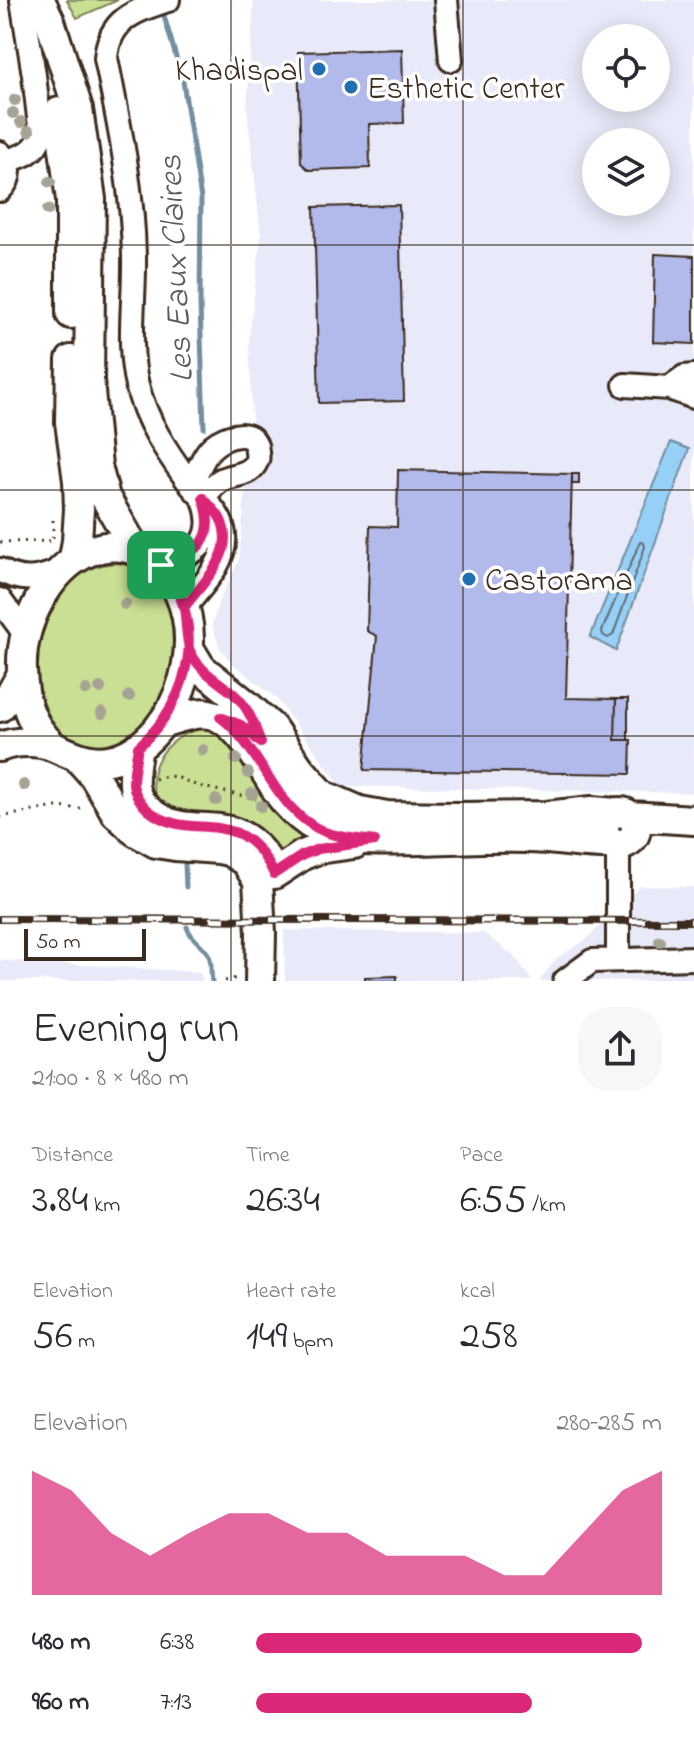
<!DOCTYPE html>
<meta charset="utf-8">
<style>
body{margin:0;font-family:"Indie Flower",sans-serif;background:#f7f7f7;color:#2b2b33;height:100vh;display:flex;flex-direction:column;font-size:30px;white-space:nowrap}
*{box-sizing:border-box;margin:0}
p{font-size:26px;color:#7c7c81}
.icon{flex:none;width:44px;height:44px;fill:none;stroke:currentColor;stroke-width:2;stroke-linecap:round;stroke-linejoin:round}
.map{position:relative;height:981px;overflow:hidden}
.panel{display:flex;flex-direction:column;background:#fff;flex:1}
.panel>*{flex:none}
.tools{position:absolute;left:582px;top:24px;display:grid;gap:16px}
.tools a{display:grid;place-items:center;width:88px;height:88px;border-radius:50%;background:#fff;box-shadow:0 4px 20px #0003;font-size:40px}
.scale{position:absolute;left:24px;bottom:20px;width:122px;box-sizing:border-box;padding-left:8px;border:4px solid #3b2a1e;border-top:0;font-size:22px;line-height:28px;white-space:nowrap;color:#3b2a1e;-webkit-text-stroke:6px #fff;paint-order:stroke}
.pin{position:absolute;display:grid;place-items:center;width:68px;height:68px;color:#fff;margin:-34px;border-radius:16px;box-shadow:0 4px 12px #0006}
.round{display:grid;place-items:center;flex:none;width:84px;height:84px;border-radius:32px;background:#f7f7f7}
.summary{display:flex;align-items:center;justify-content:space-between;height:136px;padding:0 32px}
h1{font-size:44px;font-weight:600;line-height:60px}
.figures{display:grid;grid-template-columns:repeat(3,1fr);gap:12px;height:136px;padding:8px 32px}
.figures div{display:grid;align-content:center}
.figures b{font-size:40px;font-weight:600}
.figures small{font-size:22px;font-weight:400}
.figures p{font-size:22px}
.chart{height:224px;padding:16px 32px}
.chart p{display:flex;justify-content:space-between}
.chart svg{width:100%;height:144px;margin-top:8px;fill:#db2777;opacity:.7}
ul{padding:0 32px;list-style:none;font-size:26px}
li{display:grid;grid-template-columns:128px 96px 1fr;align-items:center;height:60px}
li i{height:20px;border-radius:10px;background:#db2777}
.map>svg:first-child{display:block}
</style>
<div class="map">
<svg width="694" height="981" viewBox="0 0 694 981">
<rect width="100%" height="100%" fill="#fff"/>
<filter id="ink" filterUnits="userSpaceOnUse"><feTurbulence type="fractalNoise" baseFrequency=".0125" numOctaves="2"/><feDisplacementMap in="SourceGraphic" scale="16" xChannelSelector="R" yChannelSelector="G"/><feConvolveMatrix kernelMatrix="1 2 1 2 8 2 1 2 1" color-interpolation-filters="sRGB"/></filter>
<g filter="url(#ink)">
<path fill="#e8eaf9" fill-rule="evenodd" d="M254,0h440v793l-353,-7 -65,-88 -44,-35 -12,-15 -8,-22 6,-23 21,-43 13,-142 -3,-79 12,-103 -14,-128zM596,38h60v60h-60zM596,142h60v60h-60z
M640,886l54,1v94h-155l18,-23 30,-19z
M284,930l200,3 32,25 16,23h-247z
M0,960l199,12 4,9h-203z"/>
<path fill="#c9df94" stroke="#828459" stroke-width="2" d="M67,0h51l-41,18z
M118,563c15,3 31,9 41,23 6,8 8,18 11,28 9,44 -3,92 -40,120 -14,10 -28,14 -46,10 -18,-4 -31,-18 -38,-35 -21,-45 -3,-115 42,-139 9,-5 19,-6 30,-7z
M200,727l16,2 99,115 -34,10c-23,-25 -39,-36 -74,-41 -15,-2 -27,1 -42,-7 -7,-5 -11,-12 -12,-21 -3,-29 23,-49 47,-58z"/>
<path fill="#97d0f7" stroke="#728ea0" stroke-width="2" d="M671,442l18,7 -73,202 -26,-14z"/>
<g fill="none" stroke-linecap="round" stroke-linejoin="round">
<path stroke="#606c75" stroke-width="2" d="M640,542l4,1 1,4 -32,88 -5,3 -5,-3 -1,-4z"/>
<path stroke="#728ea0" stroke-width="5" d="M164,16l19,65 18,118 -1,106 4,123
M185,864l1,23
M187,927c4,13 15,16 21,27 5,8 2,18 4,27"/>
</g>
<path fill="#b2baeb" stroke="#3b2a1e" stroke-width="2" d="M402,49l2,74 -35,1 1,44 -61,2 -8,-7 -3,-111z
M399,205l5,196 -85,2 -5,-196z
M655,254l39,2v88l-41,-2z
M398,470l174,4 -6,224 50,1 -1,41h16l-1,34 -266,-4 13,-134 -10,-5 3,-105 27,1z
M572,474h7v10h-7z
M616,699h12v41h-13z
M397,976v5h-32v-4z"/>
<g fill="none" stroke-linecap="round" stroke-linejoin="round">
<defs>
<path id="minor" d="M168,0c-33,11 -59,19 -62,58 13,66 27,132 28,199 1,41 -7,88 3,128 9,36 29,66 51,96 13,18 34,30 36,54 3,28 -24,52 -40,73
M446,0l5,60
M0,153c12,11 12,25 0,37
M7,161c16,-5 29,-9 34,-26l-7,-60 -12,-75
M625,385l44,3 25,9
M669,388l15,-11 10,-1
M191,485c7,-13 11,-29 22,-39 13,-11 43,-20 44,6 1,6 1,7 -2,12 -7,12 -22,10 -34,16 -7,4 -12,11 -18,18
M161,565c33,-9 57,-23 44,-62
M0,570c21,13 41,10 62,-1
M0,600l25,34
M268,753c22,32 47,71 91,74
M549,828h55
M618,960v-116
M565,981l27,-20 102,-3"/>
<path id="major" d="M40,0l10,21 28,88 13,90 -2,181 8,86 8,31 31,54
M59,112l12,88v114
M71,360l-1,62 8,59 1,28 -2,32 -3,17
M189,648l12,20 47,38 24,22 27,40 24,27 37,16 27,5 72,1 87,-1 46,-5 24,2
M0,707l9,-10 13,-23
M162,723c14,-4 32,-12 47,-9 30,5 55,58 71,81 7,10 20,22 30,29 33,21 76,16 113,16 35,-1 70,-3 104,-2 31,0 60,8 91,6
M0,747c15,-6 38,-7 54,0 23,10 42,20 69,9 35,-15 58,-56 64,-92 18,-107 -90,-168 -148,-63 -12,22 -18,44 -17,69 1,30 8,56 31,76
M138,747c-2,12 -5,25 -4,37 1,23 28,39 48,42 19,3 38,0 56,8 14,6 23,17 31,29
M78,758l16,18 22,37 19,18 21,12 19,3 44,3 10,2 17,11 12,19 3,52 -1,48
M604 828a16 16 0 1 1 32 0a16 16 0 1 1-32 0Z
M630,816l64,4
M274,874l29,-19 15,-6 36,-5"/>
</defs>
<use href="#minor" stroke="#3b2a1e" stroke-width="28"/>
<use href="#major" stroke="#3b2a1e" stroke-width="34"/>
<path stroke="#3b2a1e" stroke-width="3" stroke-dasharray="2 6" stroke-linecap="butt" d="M0,542l53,-1v-21h2
M155,779l13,-3 8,1 22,9 58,13
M0,817l56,-10 23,2 7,-2
M225,981l12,-3"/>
<use href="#minor" stroke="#fff" stroke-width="22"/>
<use href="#major" stroke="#fff" stroke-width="28"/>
<defs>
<path id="rail" d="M0,919l694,2"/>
</defs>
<use href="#rail" stroke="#3b2a1e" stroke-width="8"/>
<use href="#rail" stroke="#fff" stroke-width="5" stroke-dasharray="15" stroke-linecap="butt"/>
</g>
<g fill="#a6a394">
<circle cx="15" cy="100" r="6"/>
<circle cx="13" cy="113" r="6"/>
<circle cx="21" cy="122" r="6"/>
<circle cx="29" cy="131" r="6"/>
<circle cx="50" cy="182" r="6"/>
<circle cx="48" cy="210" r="6"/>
<circle cx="125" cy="604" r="6"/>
<circle cx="100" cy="688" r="6"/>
<circle cx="86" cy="690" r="6"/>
<circle cx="129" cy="696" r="6"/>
<circle cx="102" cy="713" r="6"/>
<circle cx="203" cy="750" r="6"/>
<circle cx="236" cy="759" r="6"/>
<circle cx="248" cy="773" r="6"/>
<circle cx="24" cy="785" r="6"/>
<circle cx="252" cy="794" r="6"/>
<circle cx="216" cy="800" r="6"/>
<circle cx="261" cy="806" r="6"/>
<circle cx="660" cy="941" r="6"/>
</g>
</g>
<g fill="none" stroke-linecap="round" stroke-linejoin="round" filter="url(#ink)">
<defs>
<path id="route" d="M161,565c47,57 31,135 -23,182 -2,12 -5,25 -5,37 1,9 8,20 15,26 32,25 57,10 89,23 18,8 29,24 37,41l29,-19 15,-6 57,-8c-17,-2 -34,-3 -50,-9 -51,-21 -63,-84 -105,-115l21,8 20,18c-6,-17 -13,-37 -27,-49 -17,-14 -34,-22 -44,-43 -4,-10 -4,-32 -6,-43 19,-26 54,-55 36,-90 -4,-7 -11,-14 -17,-20 15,41 -5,57 -42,67"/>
</defs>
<use href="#route" stroke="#fff" stroke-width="16"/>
<use href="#route" stroke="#db2777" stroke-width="10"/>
</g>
<path fill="none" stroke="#3b2a1e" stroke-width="2" stroke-opacity="0.55" d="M231,0v981M463,0v981M0,245h694M0,490h694M0,736h694"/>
<g fill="#1f6fb2" stroke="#fff" stroke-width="3">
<circle cx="319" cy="69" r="8"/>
<circle cx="351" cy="87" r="8"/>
<circle cx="469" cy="579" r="8"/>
</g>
<g text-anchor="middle" stroke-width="7" stroke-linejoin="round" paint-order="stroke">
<g font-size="32" fill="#3b2a1e" stroke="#fff" text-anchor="start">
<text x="303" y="80" text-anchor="end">Khadispal</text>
<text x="367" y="98">Esthetic Center</text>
<text x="485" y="590">Castorama</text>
</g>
<g font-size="34" font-style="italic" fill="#575c5f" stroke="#fff">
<text transform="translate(174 269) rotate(-93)" y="12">Les Eaux Claires</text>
</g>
</g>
</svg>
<div class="tools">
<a><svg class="icon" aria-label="locate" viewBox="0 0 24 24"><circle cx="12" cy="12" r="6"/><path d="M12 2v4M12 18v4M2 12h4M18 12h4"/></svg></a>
<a><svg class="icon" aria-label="layers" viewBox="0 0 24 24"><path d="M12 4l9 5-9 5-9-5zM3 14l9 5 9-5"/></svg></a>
</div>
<div class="scale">50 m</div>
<div class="pin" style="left:161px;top:565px;background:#1e9e55"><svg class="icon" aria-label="arrive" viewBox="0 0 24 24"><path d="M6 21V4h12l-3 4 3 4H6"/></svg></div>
</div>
<section class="panel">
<div class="summary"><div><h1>Evening run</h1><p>21:00 · 8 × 480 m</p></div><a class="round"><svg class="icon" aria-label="share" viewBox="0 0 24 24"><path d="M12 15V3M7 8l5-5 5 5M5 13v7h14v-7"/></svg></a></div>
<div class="figures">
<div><p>Distance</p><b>3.84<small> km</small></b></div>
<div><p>Time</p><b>26:34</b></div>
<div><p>Pace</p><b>6:55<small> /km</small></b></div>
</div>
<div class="figures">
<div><p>Elevation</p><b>56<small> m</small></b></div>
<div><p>Heart rate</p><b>149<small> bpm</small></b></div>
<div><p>kcal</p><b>258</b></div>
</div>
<div class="chart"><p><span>Elevation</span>280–285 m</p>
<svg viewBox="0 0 160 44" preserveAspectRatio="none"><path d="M0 44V6L10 12L20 25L30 32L40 25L50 19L60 19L70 25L80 25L90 32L100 32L110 32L120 38L130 38L140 25L150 12L160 6V44z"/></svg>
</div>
<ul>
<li><b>480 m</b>6:38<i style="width:95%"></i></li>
<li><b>960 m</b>7:13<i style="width:68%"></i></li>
</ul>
</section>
